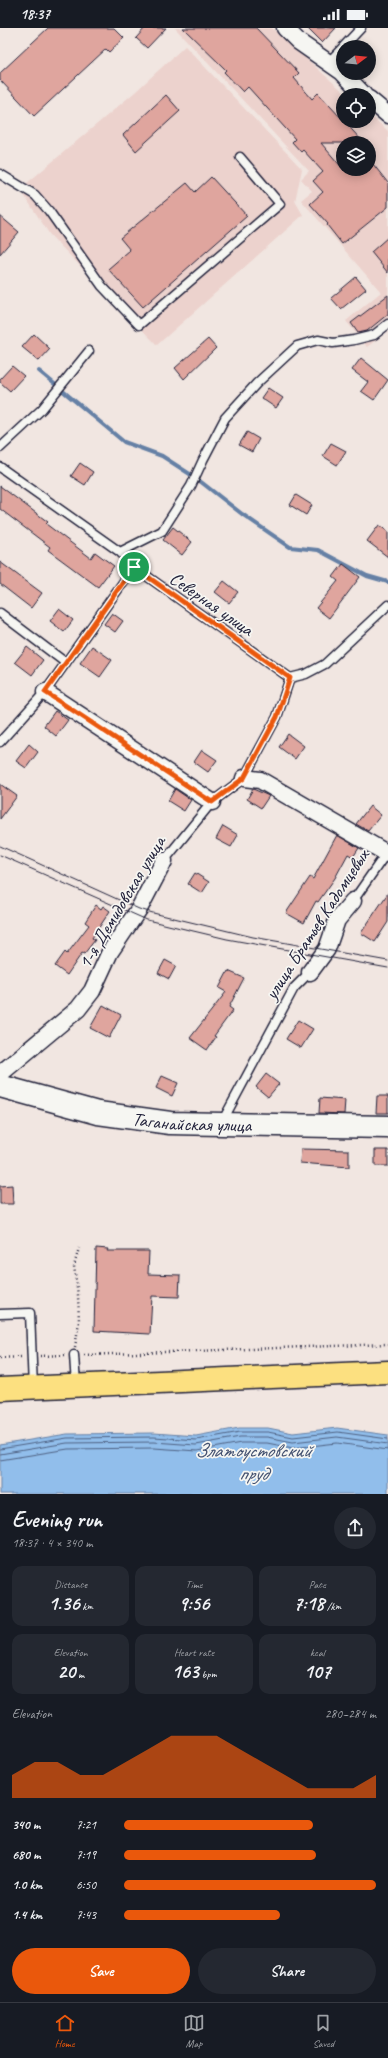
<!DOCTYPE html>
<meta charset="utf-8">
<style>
body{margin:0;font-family:Caveat,sans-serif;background:#242831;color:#f1f3f6;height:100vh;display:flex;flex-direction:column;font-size:15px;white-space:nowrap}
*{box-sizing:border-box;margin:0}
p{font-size:13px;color:#9ea1a6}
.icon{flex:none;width:22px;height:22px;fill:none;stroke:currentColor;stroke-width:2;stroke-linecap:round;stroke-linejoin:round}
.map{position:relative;height:1466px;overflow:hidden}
.side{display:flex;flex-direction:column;background:#171b24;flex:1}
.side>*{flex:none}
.needle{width:26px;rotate:74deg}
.tools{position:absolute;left:336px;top:12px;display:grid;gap:8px}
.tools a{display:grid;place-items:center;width:40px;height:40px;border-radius:50%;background:#171b24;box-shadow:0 2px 10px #0003;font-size:20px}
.pin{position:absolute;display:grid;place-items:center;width:34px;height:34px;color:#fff;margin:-17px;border:2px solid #fff;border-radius:50%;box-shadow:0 1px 4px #0007}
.round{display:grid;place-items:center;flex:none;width:42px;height:42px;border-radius:21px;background:#242831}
.head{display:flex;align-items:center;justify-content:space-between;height:68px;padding:0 12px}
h1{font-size:22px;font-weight:700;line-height:30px}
.stats{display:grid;grid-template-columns:repeat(3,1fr);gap:6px;height:68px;padding:4px 12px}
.stats div{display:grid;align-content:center;border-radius:10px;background:#242831;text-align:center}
.stats b{font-size:20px;font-weight:700}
.stats small{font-size:11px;font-weight:400}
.stats p{font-size:11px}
.chart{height:112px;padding:8px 12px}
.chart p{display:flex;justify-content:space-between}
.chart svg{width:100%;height:72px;margin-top:4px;fill:#ea580c;opacity:.7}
.cta{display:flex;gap:8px;margin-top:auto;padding:8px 12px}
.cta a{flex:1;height:46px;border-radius:24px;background:#ea580c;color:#fff;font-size:16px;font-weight:700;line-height:46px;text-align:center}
.cta a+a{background:#242831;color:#f1f3f6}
ul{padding:0 12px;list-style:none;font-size:13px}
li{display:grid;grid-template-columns:64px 48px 1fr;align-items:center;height:30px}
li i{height:10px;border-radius:5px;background:#ea580c}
.status{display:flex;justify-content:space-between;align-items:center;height:28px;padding:0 20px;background:#171b24;direction:ltr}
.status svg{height:11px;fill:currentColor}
.dock{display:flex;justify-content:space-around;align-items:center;height:56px;border-top:1px solid #363941;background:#171b24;font-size:11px;color:#9ea1a6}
.dock a{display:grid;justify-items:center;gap:2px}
.dock .selected{color:#ea580c}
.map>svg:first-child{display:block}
</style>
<div class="status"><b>18:37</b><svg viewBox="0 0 49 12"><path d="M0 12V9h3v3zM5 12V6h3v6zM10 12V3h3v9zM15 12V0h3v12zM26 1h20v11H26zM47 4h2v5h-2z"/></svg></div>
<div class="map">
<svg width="388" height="1466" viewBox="0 0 388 1466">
<rect width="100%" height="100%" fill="#f1e6e1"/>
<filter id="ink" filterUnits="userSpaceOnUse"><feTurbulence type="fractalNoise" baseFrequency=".025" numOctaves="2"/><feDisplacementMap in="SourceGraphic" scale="8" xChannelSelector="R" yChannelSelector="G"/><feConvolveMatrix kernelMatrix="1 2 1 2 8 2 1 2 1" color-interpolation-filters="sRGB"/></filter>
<g filter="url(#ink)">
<path fill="#ecd2cd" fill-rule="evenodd" d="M175,0h97l75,67h-4v26h26v-7l19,17v200l-21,16 -21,-26 35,-29 -80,-92 11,-9 -11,-12 8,-8zM343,115h26v26h-26z
M185,18l117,123 -7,32 8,14 -146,130 -107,-110 -30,-46 115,-97z"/>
<path fill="#91beeb" stroke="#6580a5" d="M239,1400h29l25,5 44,-5 51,7v59h-388v-49l67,-11 87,-1 42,3z"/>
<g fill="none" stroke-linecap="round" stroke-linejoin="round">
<path stroke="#4e6081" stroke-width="1" d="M0,1421l67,-11 87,-1 42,3 44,-8h28l25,5 45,-5 50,7
M0,1426l67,-11 87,-1 42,3 44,-8h27l26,5 44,-5 51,7
M0,1432l68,-11 86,-1 43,3 44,-8h26l26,5 44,-5 51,7"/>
<path stroke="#6580a5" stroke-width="4" d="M39,343l85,71 38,14 34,22 46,36 48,33 28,3 49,26 21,6"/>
</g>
<path fill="#dfa59e" stroke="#22223b" d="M48,0h66l10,10 -15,14 -3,-3 -72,67 -34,-36v-7z
M145,0h21l-19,20 -11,-10z
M183,0h73l43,45 -5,5 18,21 6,-6 46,50h-43l22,26h26v-10l19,24v24l-46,37 -15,-19 1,-1 -18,-20 13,-12 -10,-11 10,-9 -20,-22 -2,2 -9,-10 3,-3 -47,-52 -5,5 -19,-20 2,-2z
M307,0h29l-14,15z
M166,67l14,16 -44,40 -13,-16z
M211,149l36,39 -104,91 -35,-38 22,-19 -10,-12 67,-55 8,9z
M0,188l19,16 -19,22z
M388,209v36l-17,-21z
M356,249l10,12 -25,20 -10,-11z
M388,267v19l-21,17 -9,2 -7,-10z
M34,306l16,15 -11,12 -17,-14z
M208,311l8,9 -32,31 -9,-11z
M361,330l27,22 -14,20 -13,-9 7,-9 -16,-12z
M12,338l12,10 -14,15 -10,-9v-3z
M268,360l15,10 -7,10 -15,-10z
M247,404l12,7 -7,13 -13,-7z
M331,415l15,8 -9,14 -14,-9z
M80,435l13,9 -8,13 -14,-9z
M0,458l48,36 -2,2 45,34 4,-6 19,14 -16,21 -50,-37 2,-3 -50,-38z
M296,467l16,10 -6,10 -16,-10z
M379,497l9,7v25l-21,-16z
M173,499l19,15 -10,13 -19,-15z
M0,534l42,31 -11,15 -31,-24z
M343,536l17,13 -31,41 -13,-10 22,-27 -5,-4z
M224,553l14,11 -9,11 -14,-11z
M59,581l14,11 -9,12 -14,-11z
M112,585l11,8 -8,11 -11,-8z
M92,618l20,14 -12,17 -20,-14z
M27,619l16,13 -11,15 -17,-13z
M55,683l13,9 -12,16 -12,-10z
M288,706l16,12 -9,13 -16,-12z
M29,716l9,8 -12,16 -10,-7z
M202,722l15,10 -9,12 -14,-10z
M0,756l17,12 -17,23z
M175,761l16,11 -7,11 -16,-10z
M253,761l16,7 -8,12 -14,-9z
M370,778l11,9 -13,16 -12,-7z
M223,798l15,9 -7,12 -15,-8z
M337,807l22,13 -6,9 -5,-3 -13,24 -17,24 -2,-1 -12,22 -18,-10 24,-36 3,2z
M195,845l14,9 -7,11 -14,-9z
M388,865v29l-13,20 -14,-9z
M96,877l5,4 2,-3 7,5 -18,27 3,2 -11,14 -2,-1 -15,22 -12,-9 10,-14 2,2 22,-29 -4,-3z
M165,932l11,6 -7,13 -11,-6z
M228,943l16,7 -15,29 4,3 -19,26 2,1 -9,13 -17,-12 36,-46 -7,-4z
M103,977l18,10 -12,23 -19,-10z
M298,992l15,9 -12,19 -15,-9z
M266,1046l13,10 -11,13 -12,-10z
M162,1048l16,7 -6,13 -16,-8z
M377,1068h11v17h-12z
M320,1070l25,2 -1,14 -25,-1z
M301,1121l48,1v17l-49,-4z
M375,1122h13v16h-13z
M12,1157l1,19h-13v-18z
M96,1220l12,1 -1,2h42l-1,23 32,1 -1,22 -27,-1 -2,38 -56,-3z"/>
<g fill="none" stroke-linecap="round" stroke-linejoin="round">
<defs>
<path id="lane" d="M328,35l33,-35
M0,146l35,21 14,16 53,75 37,39 141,-121 -40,-47
M0,420l42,-39 47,-58
M0,439l120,85 14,15 156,111
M120,524l42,-21 29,-45 12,-26 22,-42 32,-35 40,-37 21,-6 15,3 21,-3 20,-5 14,-11
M0,585l66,50
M0,714l45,-50 89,-125
M164,833l48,-59 32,-24 33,-61 13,-39 16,-4 19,-10 63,-59
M353,873l34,-49
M222,1094l72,-134 16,-16
M0,1286l30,-1 3,75
M74,1327l2,30"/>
<path id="street" d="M285,0l14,14 43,30 22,23
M369,71l19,16
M45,664l167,110
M244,750l16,2 128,74
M310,944l17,-23 10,-29 16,-19
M0,1046l78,-65 14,-18 18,-39 29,-43 25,-48"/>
<g id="secondary">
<path id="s1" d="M0,1058l98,27 72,10 218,4"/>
</g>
<path id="primary" d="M0,1361l388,-17"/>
</defs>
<use href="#lane" stroke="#22223b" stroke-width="11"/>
<use href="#street" stroke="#22223b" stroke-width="19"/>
<use href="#secondary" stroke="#22223b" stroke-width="25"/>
<use href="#primary" stroke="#22223b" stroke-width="25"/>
<path stroke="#22223b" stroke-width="2.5" stroke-dasharray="1 3" stroke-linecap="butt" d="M75,1319l4,-25 -1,-27 -4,-29 5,-18
M84,1327l304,-11
M40,1328l25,-1
M0,1330l21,-1"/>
<use href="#lane" stroke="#f6f6f2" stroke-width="8"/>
<use href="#street" stroke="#f6f6f2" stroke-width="16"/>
<use href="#secondary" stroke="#f6f6f2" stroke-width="22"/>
<use href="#primary" stroke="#fce080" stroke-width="22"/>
<path stroke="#22223b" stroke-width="1" d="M0,818l139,63 14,4 100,24 135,24
M0,827l147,65 80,19 161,29"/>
</g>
</g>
<g fill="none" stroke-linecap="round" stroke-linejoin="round" filter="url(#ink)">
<defs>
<path id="route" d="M134,539l156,111 -13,39 -33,61 -32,24 -167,-110z"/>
</defs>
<use href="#route" stroke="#fff" stroke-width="8"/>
<use href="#route" stroke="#ea580c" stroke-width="5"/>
</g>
<g text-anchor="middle" stroke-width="3.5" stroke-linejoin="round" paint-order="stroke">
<g font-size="19" fill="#22223b" stroke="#f6f6f2">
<text transform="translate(212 575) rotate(35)" y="7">Северная улица</text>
<text transform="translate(121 874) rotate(-59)" y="7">1-я Демидовская улица</text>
<text transform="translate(316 896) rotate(-57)" y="7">улица Братьев Кадомцевых</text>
<text dy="7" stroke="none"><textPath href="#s1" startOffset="196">Таганайская улица</textPath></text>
</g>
<g font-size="20" font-style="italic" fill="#435170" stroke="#f6f6f2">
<text x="253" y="1429">Златоустовский<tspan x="253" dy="23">пруд</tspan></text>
</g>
</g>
</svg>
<div class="tools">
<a><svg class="needle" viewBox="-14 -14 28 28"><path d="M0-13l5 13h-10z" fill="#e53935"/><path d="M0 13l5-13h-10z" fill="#9ea1a6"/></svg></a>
<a><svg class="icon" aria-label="locate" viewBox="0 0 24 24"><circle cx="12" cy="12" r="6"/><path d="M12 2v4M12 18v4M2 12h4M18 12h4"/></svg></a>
<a><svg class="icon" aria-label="layers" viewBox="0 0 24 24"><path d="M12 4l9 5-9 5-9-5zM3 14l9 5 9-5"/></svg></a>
</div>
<div class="pin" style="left:134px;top:539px;background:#1e9e55"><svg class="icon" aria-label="arrive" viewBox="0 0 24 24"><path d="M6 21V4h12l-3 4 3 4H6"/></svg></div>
</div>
<section class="side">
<div class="head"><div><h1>Evening run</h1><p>18:37 · 4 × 340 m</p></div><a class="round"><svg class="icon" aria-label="share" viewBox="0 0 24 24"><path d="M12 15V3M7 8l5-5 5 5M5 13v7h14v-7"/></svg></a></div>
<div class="stats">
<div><p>Distance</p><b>1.36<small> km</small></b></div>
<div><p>Time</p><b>9:56</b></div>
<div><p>Pace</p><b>7:18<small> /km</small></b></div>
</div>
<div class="stats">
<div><p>Elevation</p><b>20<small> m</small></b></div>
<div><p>Heart rate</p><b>163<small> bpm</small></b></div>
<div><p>kcal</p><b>107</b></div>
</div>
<div class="chart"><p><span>Elevation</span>280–284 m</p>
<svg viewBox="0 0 160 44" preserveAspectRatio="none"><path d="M0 44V30L10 22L20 22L30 30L40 30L50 22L60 14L70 6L80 6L90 6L100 14L110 22L120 30L130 38L140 38L150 38L160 30V44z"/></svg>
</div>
<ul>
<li><b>340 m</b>7:21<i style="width:75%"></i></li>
<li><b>680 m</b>7:19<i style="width:76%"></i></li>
<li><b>1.0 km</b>6:50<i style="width:100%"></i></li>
<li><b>1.4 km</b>7:43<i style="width:62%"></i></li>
</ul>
<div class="cta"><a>Save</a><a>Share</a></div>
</section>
<nav class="dock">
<a class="selected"><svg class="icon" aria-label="home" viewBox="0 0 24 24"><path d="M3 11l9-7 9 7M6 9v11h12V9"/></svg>Home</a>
<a><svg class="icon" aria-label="map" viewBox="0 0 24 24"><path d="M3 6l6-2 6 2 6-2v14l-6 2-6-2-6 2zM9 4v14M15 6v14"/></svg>Map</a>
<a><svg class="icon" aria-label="saved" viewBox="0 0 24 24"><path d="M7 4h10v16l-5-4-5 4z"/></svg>Saved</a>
</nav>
